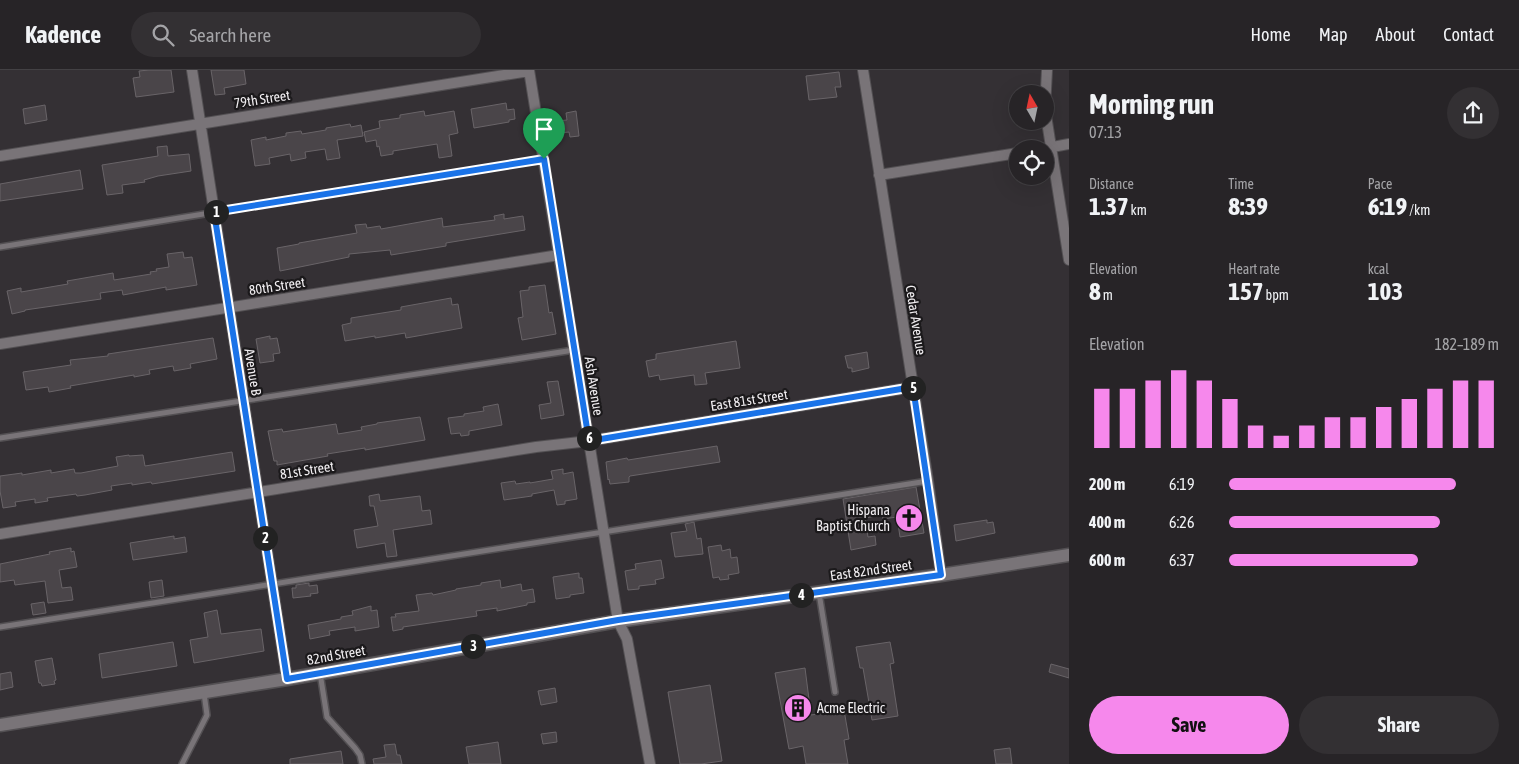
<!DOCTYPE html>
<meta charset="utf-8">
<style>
body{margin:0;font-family:"Asap Condensed",sans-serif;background:#333033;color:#f1f3f6;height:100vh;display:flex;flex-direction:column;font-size:19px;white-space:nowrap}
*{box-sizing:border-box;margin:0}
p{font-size:16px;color:#a4a4a7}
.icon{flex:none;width:28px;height:28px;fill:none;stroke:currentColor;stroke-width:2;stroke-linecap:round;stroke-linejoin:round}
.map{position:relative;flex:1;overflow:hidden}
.panel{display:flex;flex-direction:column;background:#272427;width:450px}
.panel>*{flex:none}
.needle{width:32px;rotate:351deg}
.tools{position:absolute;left:1009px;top:15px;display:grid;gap:10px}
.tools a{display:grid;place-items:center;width:45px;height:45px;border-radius:50%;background:#272427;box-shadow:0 5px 20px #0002,0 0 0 1px #434144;font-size:25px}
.pin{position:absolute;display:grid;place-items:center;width:42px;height:42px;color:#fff;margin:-51px -21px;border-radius:50% 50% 50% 0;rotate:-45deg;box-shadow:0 0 5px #0007}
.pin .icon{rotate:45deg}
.km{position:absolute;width:25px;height:25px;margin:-12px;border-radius:50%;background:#222;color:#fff;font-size:14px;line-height:25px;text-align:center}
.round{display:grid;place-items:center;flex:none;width:52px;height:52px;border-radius:26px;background:#333033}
.head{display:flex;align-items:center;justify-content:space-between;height:85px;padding:0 20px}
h1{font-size:28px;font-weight:700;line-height:38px}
.stats{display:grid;grid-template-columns:repeat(3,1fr);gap:8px;height:85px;padding:5px 20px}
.stats div{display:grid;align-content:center}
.stats b{font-size:25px;font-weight:700}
.stats small{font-size:14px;font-weight:400}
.stats p{font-size:14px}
.chart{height:140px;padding:10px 20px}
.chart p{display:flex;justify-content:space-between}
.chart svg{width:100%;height:90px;margin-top:5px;stroke:#f688ec;stroke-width:6}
.primary-button{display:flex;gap:10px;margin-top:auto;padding:10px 20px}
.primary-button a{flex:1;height:58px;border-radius:30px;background:#f688ec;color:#111;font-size:20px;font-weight:700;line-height:58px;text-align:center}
.primary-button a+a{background:#333033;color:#f1f3f6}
ul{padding:0 20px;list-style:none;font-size:16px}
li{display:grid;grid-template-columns:80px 60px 1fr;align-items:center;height:38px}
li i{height:12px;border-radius:6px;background:#f688ec}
header{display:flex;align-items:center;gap:30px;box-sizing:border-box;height:70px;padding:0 25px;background:#272427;border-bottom:1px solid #434144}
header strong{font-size:24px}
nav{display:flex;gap:28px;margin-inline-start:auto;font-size:18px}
.search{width:350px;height:45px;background:#333033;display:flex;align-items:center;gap:12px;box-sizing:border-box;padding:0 18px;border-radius:28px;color:#a4a4a7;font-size:19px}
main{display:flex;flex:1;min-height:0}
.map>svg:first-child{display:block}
</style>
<header>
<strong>Kadence</strong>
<div class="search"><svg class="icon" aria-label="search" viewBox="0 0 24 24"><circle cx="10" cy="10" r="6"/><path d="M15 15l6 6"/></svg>Search here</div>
<nav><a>Home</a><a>Map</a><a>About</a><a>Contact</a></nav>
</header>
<main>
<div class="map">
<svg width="1069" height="694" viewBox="0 0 1069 694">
<rect width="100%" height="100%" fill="#343034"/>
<path fill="#4a4549" stroke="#696468" d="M149,0h22l3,22 -38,5 -3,-19 7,-1 -1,-6z
M211,0h33l2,14 -22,4 1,6 -10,1z
M839,2l2,15h-6l2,10 -28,3 -3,-24z
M506,33l1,7 7,-1 1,10 -6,1v2l-35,6 -3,-19z
M45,35l2,15 -22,4 -2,-15z
M424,41l1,5 29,-5 4,22 -9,2 3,21 -13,2 -2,-14 -44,7v3l-12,2 -2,-10 -2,1 -1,-7 -10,2 -2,-10 16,-4 -1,-7 21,-3v-3z
M576,41l3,25 -9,1 -1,-5 -10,1 -2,-12 10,-1 -1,-7z
M350,54l1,3 10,-2 2,11 -26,4 3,18 -13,2 -2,-11 -20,3 1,6 -15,3 -1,-7 -21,4 1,6 -15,2 -4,-26 15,-3v3l20,-4v-3l15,-2 1,3 24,-4v-2z
M167,76l1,10 21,-2 2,17 -33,5 -14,4 1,2 -23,3 1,8 -16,2 -5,-30 56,-9 -1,-9z
M80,100l3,19 -83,12v-17z
M504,144v5l19,-3 2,14 -79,13v3l-55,9 -1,-5 -41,4v3l-69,14 -3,-23 22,-4v-1l58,-10 -2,-8 11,-1 1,4 13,-2 1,3 61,-11 1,9 52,-7 -1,-4z
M183,182l1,6 8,-1 5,28 -31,5v-3l-43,8 -1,-5 -22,3 1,6 -76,11v1l-13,3 -5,-23 14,-3v4l47,-8 -1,-3 46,-8 1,7 37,-6 -1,-2 7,-1 -1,-2 13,-2 -2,-13z
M545,215l4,28 3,-1 4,22 -34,6 -4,-22 5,-1 -3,-26 9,-1v-3z
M451,228l1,7 6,-1 4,24 -56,10 -1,-5 -30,5v-2l-30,5 -3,-16 9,-2v-5l50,-8v-3z
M270,266v3l7,-1 3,15 -7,1 1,7 -14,2 -4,-24z
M213,268l4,21 -27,5 1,4 -17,3 -1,-5 -24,4 1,4 -16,3v-2l-64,11 1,2 -22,4 -1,-5 -22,3 -3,-18 48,-7 -1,-5 38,-4v-2z
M736,271l4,27 -35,5 2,11 -12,1 -1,-10 -34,5 -1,-5 -10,2 -3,-16 10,-2v-5z
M867,282l2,16 -17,4v-4h-4l-3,-12z
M558,311l6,34 -23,4 -2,-14 12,-2 -4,-21z
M498,334l4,21 -33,6v4l-8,1 -1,-3 -9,1 -3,-16 16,-2v-2l20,-3 -1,-4z
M420,347l5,23 -60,10v-2l-38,6 1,2 -51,9v-4h-3l-6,-30 14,-2 1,3 53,-8 2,10 24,-4 -1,-3 16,-3v-1z
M717,376l3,16 -90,14 -1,1v5l-19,2 -1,-5 -1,1 -2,-18 21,-4 1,2z
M232,382l3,19 -83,13 -1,-2 -19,3v-2l-21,3 1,4 -27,5 -8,1 -1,-2 -29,4 1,3 -13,2v-4l-20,3 1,4 -13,2 -3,-17v-15l22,-3v2l29,-5v3l23,-4 1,4h6l37,-7 -2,-9 13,-2v1l14,-1 2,11z
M563,399v5l10,-2 4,27 -12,2v3l-8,1 -3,-15 -22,4v2l-28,4 -3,-17 14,-2 1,3 14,-2v1l23,-4 -2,-8z
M916,417l8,46 -24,4 -3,-20 -14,2 -1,-4 -17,3 3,19 7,-1 1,9 -25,5 -8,-51z
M379,424l1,7 40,-5 2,15 8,-1 2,14 -39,6 4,26 -10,1 -2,-14 -28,5 -3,-18 24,-4 -4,-20h-4l-1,-10z
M987,450v3l6,-1 2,11 -39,8 -2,-16z
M694,452l3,17 4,-1 2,16 -28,3 -4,-24 16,-2 -2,-7z
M174,466v3l11,-2 2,15 -54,8 -3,-17z
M721,475l1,6 8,-2 1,9 6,-1 2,16 -11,2 1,4 -9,1 -1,-3 -6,1 -5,-31z
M71,478v4l3,-1 3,16 -18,3 3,18 9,-1 2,13 -25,3 -3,-22 -30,4 -1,-5 -14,2v-18l50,-10 -1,-2z
M661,490l3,18 -9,2 1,4 -17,2v3l-11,1 -3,-19 11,-2 -1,-5z
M579,503v5h3l2,15 -14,2v2l-14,2 -3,-22z
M162,510l2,16 -13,2 -2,-16z
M500,510l1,8 20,-4 1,7 11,-2 2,13 -8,1v2l-30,6v-3l-21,3 1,5 -74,11v2l-10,2 -2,-14h5l-1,-3 24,-3 -3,-16 16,-2 1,2 23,-5v-1l25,-4v-2z
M309,513v3l8,-1 1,8 -8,1 1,2 -18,2 -1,-10h4v-3z
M44,532l2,11 -13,2 -2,-11z
M371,536v5l6,-1 2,17 -24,4v-4l-26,4 1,4 -20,4 -2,-14 33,-6v-2l12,-2 -1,-4z
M217,540l4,24 40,-5 3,22 -70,12 -4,-23 18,-3 -4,-24z
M173,572l4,24 -75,12 -3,-24z
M890,572l4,21 -4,1 8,52 -26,4 -9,-52h-3l-4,-21z
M52,588l4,22 -2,1 1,3 -13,2 -1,-3h-2l-4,-22z
M1051,594l18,5v9l-20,-6z
M805,598l6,47 33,-5 5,29 -5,1 4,24h-42l-3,-18 -14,3 -14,-76z
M11,602l2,15 -13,3v-16z
M710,615l12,76 -21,3h-21l-12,-72z
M555,618l2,14 -16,3 -3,-14z
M556,662l1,10 -14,2 -2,-10z
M498,672l3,22h-32l-3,-17z
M395,674l2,11h3l2,9h-28l-1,-5 13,-2 -2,-12z
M1010,678l2,16h-16l-2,-14z
M341,681l2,13h-53v-5z"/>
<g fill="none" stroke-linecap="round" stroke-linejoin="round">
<defs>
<path id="service" d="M0,177l544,-88
M0,368l574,-88
M819,523l16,99
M0,557l928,-146
M320,603l7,44 28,31 5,7 2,9
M182,694l25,-49 -3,-22"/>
<path id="minor" d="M192,0l95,609
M529,0l89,551 9,18 23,125
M863,0l65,411 13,94
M1047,0l-2,39 24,151
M1042,79l27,-5
M0,86l529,-85
M879,105l139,-22
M0,274l559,-89
M0,464l536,-87 53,-6 324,-54"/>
<path id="tertiary" d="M0,655l287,-46 331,-58 323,-46 128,-20"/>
</defs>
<use href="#service" stroke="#535053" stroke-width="8"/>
<use href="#minor" stroke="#535053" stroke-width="12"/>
<use href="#tertiary" stroke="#535053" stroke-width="15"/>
<use href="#service" stroke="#797478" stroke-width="5"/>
<use href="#minor" stroke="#797478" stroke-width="10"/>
<use href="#tertiary" stroke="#797478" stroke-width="12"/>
</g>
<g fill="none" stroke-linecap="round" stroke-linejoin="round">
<defs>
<path id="route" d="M544,89l45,282 324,-54 28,188 -323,45 -331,59 -73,-467z"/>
</defs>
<use href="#route" stroke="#fff" stroke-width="10"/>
<use href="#route" stroke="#1a73e8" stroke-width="6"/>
</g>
<defs>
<symbol id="church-disc" viewBox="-11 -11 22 22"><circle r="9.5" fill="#f688ec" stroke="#1b191b"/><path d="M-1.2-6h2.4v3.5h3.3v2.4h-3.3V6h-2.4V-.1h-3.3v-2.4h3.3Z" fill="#111"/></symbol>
<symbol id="building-disc" viewBox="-11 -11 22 22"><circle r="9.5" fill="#f688ec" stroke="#1b191b"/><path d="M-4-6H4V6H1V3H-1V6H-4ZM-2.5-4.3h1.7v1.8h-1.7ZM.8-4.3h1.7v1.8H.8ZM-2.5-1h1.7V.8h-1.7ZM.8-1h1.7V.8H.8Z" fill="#111"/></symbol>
</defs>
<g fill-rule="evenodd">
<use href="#church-disc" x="893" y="432" width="32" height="32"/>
<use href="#building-disc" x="782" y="622" width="32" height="32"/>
</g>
<g text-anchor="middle" stroke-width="4.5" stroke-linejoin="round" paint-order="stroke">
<g font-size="14" fill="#f1eef1" stroke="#1b191b">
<text transform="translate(262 29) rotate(-9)" y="5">79th Street</text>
<text transform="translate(277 216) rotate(-9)" y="5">80th Street</text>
<text transform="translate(916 250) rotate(81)" y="5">Cedar Avenue</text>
<text transform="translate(253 302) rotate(81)" y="5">Avenue B</text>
<text transform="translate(594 316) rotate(81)" y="5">Ash Avenue</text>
<text transform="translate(749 330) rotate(-9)" y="5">East 81st Street</text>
<text transform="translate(307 400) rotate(-9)" y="5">81st Street</text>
<text transform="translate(871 500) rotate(-8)" y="5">East 82nd Street</text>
<text transform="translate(336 585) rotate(-10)" y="5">82nd Street</text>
</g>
<g font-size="14" fill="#f1eef1" stroke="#1b191b" text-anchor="end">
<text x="890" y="445">Hispana<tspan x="890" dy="16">Baptist Church</tspan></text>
<text x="817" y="643" text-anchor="start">Acme Electric</text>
</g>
</g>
</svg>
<div class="tools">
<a><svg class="needle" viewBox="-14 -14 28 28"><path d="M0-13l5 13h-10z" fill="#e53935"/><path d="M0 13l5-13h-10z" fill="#a4a4a7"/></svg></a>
<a><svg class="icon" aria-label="locate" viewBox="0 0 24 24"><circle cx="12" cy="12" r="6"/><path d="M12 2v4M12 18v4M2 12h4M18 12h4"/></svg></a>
</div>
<div class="pin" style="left:544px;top:89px;background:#1e9e55"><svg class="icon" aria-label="arrive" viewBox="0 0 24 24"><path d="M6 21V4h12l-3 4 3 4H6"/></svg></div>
<b class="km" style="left:216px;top:142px">1</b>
<b class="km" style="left:265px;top:468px">2</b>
<b class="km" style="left:473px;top:576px">3</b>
<b class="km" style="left:801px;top:525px">4</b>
<b class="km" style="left:913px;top:318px">5</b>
<b class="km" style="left:589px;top:368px">6</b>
</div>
<section class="panel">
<div class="head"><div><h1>Morning run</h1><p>07:13</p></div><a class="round"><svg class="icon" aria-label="share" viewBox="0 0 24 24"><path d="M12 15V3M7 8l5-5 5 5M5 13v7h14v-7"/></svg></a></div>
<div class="stats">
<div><p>Distance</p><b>1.37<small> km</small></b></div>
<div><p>Time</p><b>8:39</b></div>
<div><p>Pace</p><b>6:19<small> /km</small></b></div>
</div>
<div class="stats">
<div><p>Elevation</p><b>8<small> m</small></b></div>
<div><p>Heart rate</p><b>157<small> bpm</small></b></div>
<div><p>kcal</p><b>103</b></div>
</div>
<div class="chart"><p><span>Elevation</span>182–189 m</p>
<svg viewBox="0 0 160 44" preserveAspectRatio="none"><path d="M5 44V15M15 44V15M25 44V11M35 44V6M45 44V11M55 44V20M65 44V33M75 44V38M85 44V33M95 44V29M105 44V29M115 44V24M125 44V20M135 44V15M145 44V11M155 44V11"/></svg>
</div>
<ul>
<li><b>200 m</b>6:19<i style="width:84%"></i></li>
<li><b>400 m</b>6:26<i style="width:78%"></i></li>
<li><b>600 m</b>6:37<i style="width:70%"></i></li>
</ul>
<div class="primary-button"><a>Save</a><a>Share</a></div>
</section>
</main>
